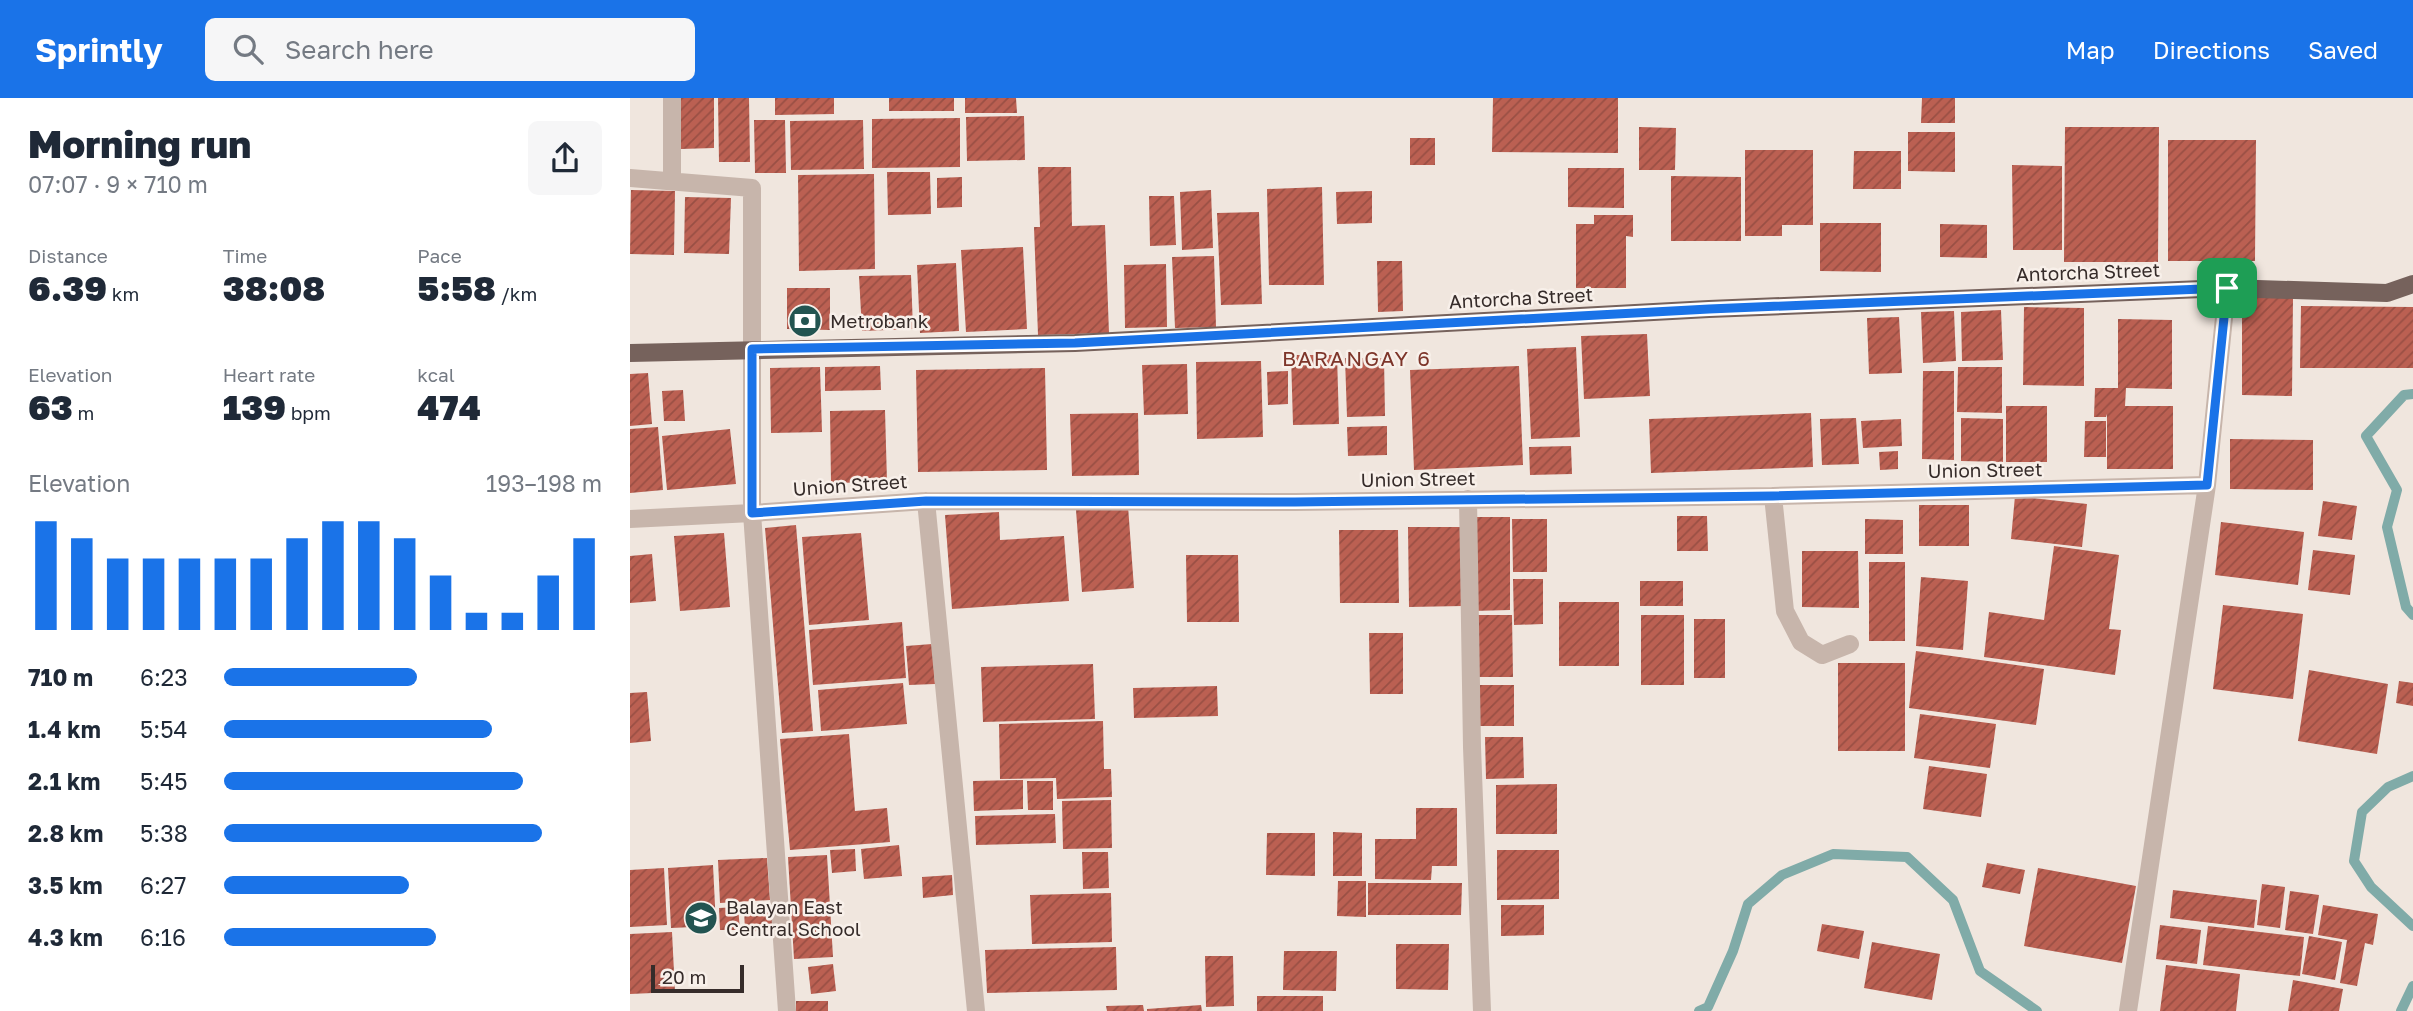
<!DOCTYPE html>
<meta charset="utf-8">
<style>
body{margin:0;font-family:"Golos Text",sans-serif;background:#f6f6f7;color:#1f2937;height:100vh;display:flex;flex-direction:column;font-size:26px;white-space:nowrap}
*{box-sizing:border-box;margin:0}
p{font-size:23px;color:#747a83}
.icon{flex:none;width:38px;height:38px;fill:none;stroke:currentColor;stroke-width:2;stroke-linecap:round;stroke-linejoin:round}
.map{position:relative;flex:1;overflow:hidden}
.panel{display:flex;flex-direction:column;background:#fff;width:630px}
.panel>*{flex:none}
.scale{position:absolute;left:21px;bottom:18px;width:93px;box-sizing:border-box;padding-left:7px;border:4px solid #362c2a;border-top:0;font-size:19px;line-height:24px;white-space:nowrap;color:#362c2a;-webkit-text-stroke:5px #f8f0ea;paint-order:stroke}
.pin{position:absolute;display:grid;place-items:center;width:60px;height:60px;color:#fff;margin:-30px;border-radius:14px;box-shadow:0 4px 10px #0006}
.round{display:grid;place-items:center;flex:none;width:74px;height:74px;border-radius:10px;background:#f6f6f7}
.head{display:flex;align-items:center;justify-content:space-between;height:119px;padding:0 28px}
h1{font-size:38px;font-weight:800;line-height:52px}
.metrics{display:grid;grid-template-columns:repeat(3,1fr);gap:10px;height:119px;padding:7px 28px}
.metrics div{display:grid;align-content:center}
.metrics b{font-size:35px;font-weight:800}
.metrics small{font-size:19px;font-weight:400}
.metrics p{font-size:19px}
.chart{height:196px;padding:14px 28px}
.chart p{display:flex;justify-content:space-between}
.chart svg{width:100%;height:126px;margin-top:7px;stroke:#1a73e8;stroke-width:6}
ul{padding:0 28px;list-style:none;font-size:23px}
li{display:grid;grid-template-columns:112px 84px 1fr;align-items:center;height:52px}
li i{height:18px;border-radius:9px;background:#1a73e8}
header{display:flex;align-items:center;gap:42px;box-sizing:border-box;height:98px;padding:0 35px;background:#1a73e8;color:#fff}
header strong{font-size:33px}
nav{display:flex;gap:38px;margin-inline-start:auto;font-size:24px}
.search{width:490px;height:63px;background:#f6f6f7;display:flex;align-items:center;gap:18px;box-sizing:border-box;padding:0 24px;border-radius:10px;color:#747a83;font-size:26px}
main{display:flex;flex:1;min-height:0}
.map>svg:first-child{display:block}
</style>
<header>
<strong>Sprintly</strong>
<div class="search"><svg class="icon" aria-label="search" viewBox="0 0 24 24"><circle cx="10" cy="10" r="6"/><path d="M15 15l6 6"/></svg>Search here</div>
<nav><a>Map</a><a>Directions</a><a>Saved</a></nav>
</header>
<main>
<section class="panel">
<div class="head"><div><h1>Morning run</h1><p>07:07 · 9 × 710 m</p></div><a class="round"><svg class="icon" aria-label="share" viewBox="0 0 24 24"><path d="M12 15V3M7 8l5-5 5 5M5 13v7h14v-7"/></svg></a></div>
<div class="metrics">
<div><p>Distance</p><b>6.39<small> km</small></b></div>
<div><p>Time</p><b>38:08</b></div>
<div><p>Pace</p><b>5:58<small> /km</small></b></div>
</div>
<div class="metrics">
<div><p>Elevation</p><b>63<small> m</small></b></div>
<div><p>Heart rate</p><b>139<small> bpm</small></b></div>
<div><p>kcal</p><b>474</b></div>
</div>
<div class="chart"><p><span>Elevation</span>193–198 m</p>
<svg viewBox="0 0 160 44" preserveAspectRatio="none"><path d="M5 44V6M15 44V12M25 44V19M35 44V19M45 44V19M55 44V19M65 44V19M75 44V12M85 44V6M95 44V6M105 44V12M115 44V25M125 44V38M135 44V38M145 44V25M155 44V12"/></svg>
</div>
<ul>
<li><b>710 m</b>6:23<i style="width:51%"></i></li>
<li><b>1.4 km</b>5:54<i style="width:71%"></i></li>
<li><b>2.1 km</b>5:45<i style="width:79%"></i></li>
<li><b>2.8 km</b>5:38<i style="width:84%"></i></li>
<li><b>3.5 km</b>6:27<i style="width:49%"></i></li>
<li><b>4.3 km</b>6:16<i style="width:56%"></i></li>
</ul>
</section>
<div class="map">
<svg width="1783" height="913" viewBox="0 0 1783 913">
<defs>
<pattern id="building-hatch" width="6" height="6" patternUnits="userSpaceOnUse" patternTransform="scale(1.75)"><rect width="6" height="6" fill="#bb6052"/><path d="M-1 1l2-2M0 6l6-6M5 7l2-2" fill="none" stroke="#994f44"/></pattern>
</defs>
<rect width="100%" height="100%" fill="#f0e6de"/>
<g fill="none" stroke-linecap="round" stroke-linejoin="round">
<path stroke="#80aba8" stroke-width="10" d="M1783,296l-9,1 -38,41 31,54 -10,37 19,80 7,8
M1783,678l-25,11 -26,25 -8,49 17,26 42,39
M1069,913l9,-4 25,-56 15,-47 34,-29 51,-21 74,3 46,43 27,71 57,40
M1771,913l12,-25"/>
</g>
<path fill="url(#building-hatch)" d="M50,0h34v50l-33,1z
M88,0h31l1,64h-31z
M145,0h59v16l-59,1z
M259,0h65v13h-65z
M335,0h51l1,15h-52z
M863,0h125v55l-126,-1z
M1292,0h33v25h-34z
M394,18l1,44 -58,1 -1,-44z
M330,20v49l-88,1v-49z
M124,22h31l1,53h-31z
M233,22l1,49 -73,1 -1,-49z
M1009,29l37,1 -1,42h-36z
M1435,29h94l-1,135h-94z
M1278,34h47v40l-47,-1z
M780,40h25v27h-25z
M1538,42h88l-1,121h-87z
M1115,52h68v75h-31v11h-37z
M1224,53h47v38h-48z
M1382,67l50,1v84h-49z
M408,69h33l1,59 33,-1 4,108 -71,2 -4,-108h6z
M938,70h56v40l-56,-1z
M257,74h43l1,42 -43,1z
M244,76l1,95 -76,2 -1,-96z
M1041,78l70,1v64h-70z
M332,79v30l-25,1v-30z
M692,89l2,98h-55l-2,-96z
M1,92l44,1 -1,64 -44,-1z
M581,92l2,58 -31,2 -2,-58z
M742,93v32l-35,1 -1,-32z
M519,98h25l2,49 -26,1z
M55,99l46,1 -2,56 -45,-1z
M629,114l3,92 -41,1 -4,-92z
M964,117h39v22l-7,-1v52h-50v-64h18z
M1190,125h61v49l-61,-1z
M1310,126l47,1v33l-47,-1z
M393,149l4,82 -61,3 -5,-82z
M584,158l2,71 -41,1 -3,-71z
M747,163h25l1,50 -25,1z
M326,165l3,68 -39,2 -3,-68z
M536,166l1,63 -42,1 -1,-63z
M281,177l2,54 -51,2 -3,-55z
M157,190h43v42l-43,-1z
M1612,200h51l-1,98 -50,-1z
M1671,208l112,1v61h-113z
M1394,209l60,1v78l-61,-1z
M1371,212l2,50 -41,1 -1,-49z
M1324,213l2,50 -33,2 -2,-51z
M1269,219l3,56 -33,1 -2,-56z
M1488,221l54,1v69l-46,-1 -1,18h48v63h-66v-55l-1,3h-12l1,-29h23z
M1017,236l3,62 -66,3 -3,-63z
M946,249l4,90 -49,2 -4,-90z
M661,257h46l2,69 -46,1z
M715,260h39l1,58 -38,1z
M631,263l2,76 -66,2 -1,-77z
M557,266l1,50 -44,1 -2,-50z
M250,268l1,24 -56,1v-24z
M889,268l4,99 -109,5 -4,-100z
M190,269l2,65 -51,1 -1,-65z
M1328,269h44v46l-45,-1z
M415,270l2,102 -129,2 -2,-102z
M658,273v33l-20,1 -1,-33z
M1293,273h31v89l-32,-1z
M18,275l4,51 -22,2v-52z
M53,292l2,31h-21l-2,-30z
M1376,308h41v56h-41z
M255,312l2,72 -56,1 -1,-72z
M508,315l1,62 -67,1 -2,-62z
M1181,315l2,54 -162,6 -2,-54z
M1226,320l3,46 -37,1 -2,-46z
M1331,320l42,1v43l-42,-1z
M1271,321l1,27 -39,2 -2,-27z
M1455,323h21v36h-22z
M757,328v29l-39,1 -1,-29z
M28,329l5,63 -33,3v-64z
M100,331l6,55 -69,6 -5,-54z
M1600,341l83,1v50l-83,-1z
M941,348l1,28 -42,1 -1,-28z
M1268,353v18l-18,1 -1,-18z
M1385,398l72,8 -5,43 -71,-8z
M1693,403l34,5 -5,34 -34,-4z
M1289,407h50v41h-50z
M498,408l6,82 -52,4 -6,-82z
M369,414l1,28 64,-4 5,65 -117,8 -7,-94z
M1047,418h30l1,35h-31z
M841,419h39v93l-38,1z
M882,421h35v53h-34z
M1235,421l38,1v34h-38z
M1591,424l83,10 -6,53 -83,-10z
M166,427l17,206 -31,2 -17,-205z
M778,429h54l1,79 -54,1z
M709,432h59l1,73h-59z
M94,435l6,74 -50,4 -6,-75z
M231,435l8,87 -60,5 -7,-88z
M1424,448l65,9 -10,74 12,1 -6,45 -131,-18 5,-45 55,8z
M1683,452l42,5 -5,40 -42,-5z
M1172,453h56l1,57 -57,-1z
M22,456l4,47 -26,2v-47z
M556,457h52l1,67h-52z
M1239,464h36v79h-36z
M1291,479l47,4 -5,69 -47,-4z
M883,481h30v45l-29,1z
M1010,483h43v25h-43z
M929,504h60v64h-60z
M1593,507l80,9 -10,85 -80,-10z
M844,517h38l1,62h-38z
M1011,517h43v70h-43z
M1064,521h31v59h-31z
M272,524l4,56 -93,7 -4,-55z
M739,535h34v61h-33z
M302,546l3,40 -26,1 -3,-39z
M1286,553l128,18 -8,56 -127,-17z
M1208,565h67v88h-67z
M463,566l2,55 -112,3 -2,-55z
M1679,572l79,14 -11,70 -79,-13z
M1769,583l14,2v23l-17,-3z
M273,585l4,41 -86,7 -3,-41z
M845,587h39v41h-38z
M587,588l1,30 -84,2 -1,-30z
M17,594l4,49 -21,2v-50z
M1290,616l76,10 -6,44 -76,-10z
M473,623l1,48h7l1,28 -55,2 -1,-21 -56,1 -1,-55z
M219,636l6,77 32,-3 3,34 -100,8 -10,-111z
M855,639h38l1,41 -38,1z
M1299,668l58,8 -6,43 -58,-8z
M393,682v29l-49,2 -1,-30z
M397,683h26v29h-25z
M927,686v50h-61v-49z
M481,702l1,48 -49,1 -1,-48z
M786,710h41v58h-25l-1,14 -56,-1v-40h41z
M425,716l1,29 -80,2 -1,-29z
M703,734l29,1v43h-29z
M637,735h48v43l-49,-1z
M269,747l3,31 -38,3 -3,-30z
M225,751l1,22 -24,2 -2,-23z
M867,752h62v49l-62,1z
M452,754h26l1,36 -26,1z
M197,757l6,102 -39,2 -6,-102z
M137,760l3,42 -50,3 -2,-43z
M1357,765l38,7 -5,24 -38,-7z
M83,767l3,61 -45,2 -3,-60z
M34,770l3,57 -37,2v-57z
M1408,770l98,18 -14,77 -98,-17z
M322,777l1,20 -30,3 -1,-21z
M708,783h28v36l-29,-1z
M738,785h94l-1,32h-93z
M1632,786l23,3 -5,41 -23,-3z
M1543,792l84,10 -3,28 -84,-10z
M1660,793l29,4 -6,39 -28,-4z
M481,795l1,49 -80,2 -2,-49z
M871,807h43v30l-43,1z
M1693,807l55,9 -5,31 -8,-2 -8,43 -17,-3 7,-43 -29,-5z
M142,808l1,24 -28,2 -1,-24z
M108,809l2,23h-20l-1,-22z
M1192,826l42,7 -5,28 -42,-8z
M1530,827l41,5 -4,34 -41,-5z
M1578,828l96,11 -4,39 -97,-11z
M42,834l3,60 -45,2v-60z
M1679,838l33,6 -7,38 -33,-6z
M1242,844l68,12 -8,46 -68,-12z
M766,846h53l-1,46 -52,-1z
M486,849l1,43 -130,3 -2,-43z
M654,853h53l-1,40 -53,-1z
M575,858h28l1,50 -28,1z
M203,866l3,27 -25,3 -3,-27z
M1536,867l74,9 -4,37h-76z
M1663,882l50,9 -4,22h-51z
M627,898h66v15h-66z
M166,903h32v10h-32z
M513,907l1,6h-37l-1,-5z
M571,907l1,6h-55v-2z"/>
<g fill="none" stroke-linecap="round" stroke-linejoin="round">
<path stroke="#c7b5ab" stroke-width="18" d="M0,80l122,10v325l35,498
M42,83v-83
M1143,398l12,115 16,31 21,13 28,-11
M838,401l4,248 10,264
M296,403l50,510
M0,421l122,-6 174,-12 369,1 478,-6 434,-11
M1498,913l79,-526 20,-197"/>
<path stroke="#76625c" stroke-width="18" d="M0,255l445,-10 634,-34 518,-21 160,5 26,-9"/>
</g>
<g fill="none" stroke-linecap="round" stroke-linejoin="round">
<defs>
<path id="route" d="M1597,190l-20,197 -434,11 -478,6 -369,-1 -174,12v-164l323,-6 634,-34z"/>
</defs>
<use href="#route" stroke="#fff" stroke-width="14"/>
<use href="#route" stroke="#1a73e8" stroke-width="9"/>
</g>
<defs>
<symbol id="bank-disc" viewBox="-11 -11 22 22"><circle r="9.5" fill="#235451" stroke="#f8f0ea"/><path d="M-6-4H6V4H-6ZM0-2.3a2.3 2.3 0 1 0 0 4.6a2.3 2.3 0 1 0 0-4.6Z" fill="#fff"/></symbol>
<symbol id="school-disc" viewBox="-11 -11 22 22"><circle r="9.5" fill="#235451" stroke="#f8f0ea"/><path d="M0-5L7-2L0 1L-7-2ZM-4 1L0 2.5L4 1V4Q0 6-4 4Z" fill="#fff"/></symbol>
</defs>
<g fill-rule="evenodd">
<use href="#bank-disc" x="156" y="204" width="38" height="38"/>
<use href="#school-disc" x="52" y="801" width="38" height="38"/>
</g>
<g text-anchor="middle" stroke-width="5" stroke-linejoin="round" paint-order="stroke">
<g font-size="19" fill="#362c2a" stroke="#f8f0ea">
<text transform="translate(1458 174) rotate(-2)" y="7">Antorcha Street</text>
<text transform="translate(891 200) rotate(-3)" y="7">Antorcha Street</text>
<text transform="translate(1355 372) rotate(-1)" y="7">Union Street</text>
<text transform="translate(788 381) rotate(-1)" y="7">Union Street</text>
<text transform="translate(220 387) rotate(-4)" y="7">Union Street</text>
</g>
<g font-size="19" fill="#362c2a" stroke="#f8f0ea" text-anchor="start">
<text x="200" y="230">Metrobank</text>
<text x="96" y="816">Balayan East<tspan x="96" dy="22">Central School</tspan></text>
</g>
<g font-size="21" letter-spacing="2" fill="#7d352a" stroke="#f8f0ea">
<text x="727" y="268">BARANGAY 6</text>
</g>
</g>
</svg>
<div class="scale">20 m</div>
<div class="pin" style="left:1597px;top:190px;background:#1e9e55"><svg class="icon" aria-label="arrive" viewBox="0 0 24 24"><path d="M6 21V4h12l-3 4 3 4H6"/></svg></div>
</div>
</main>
